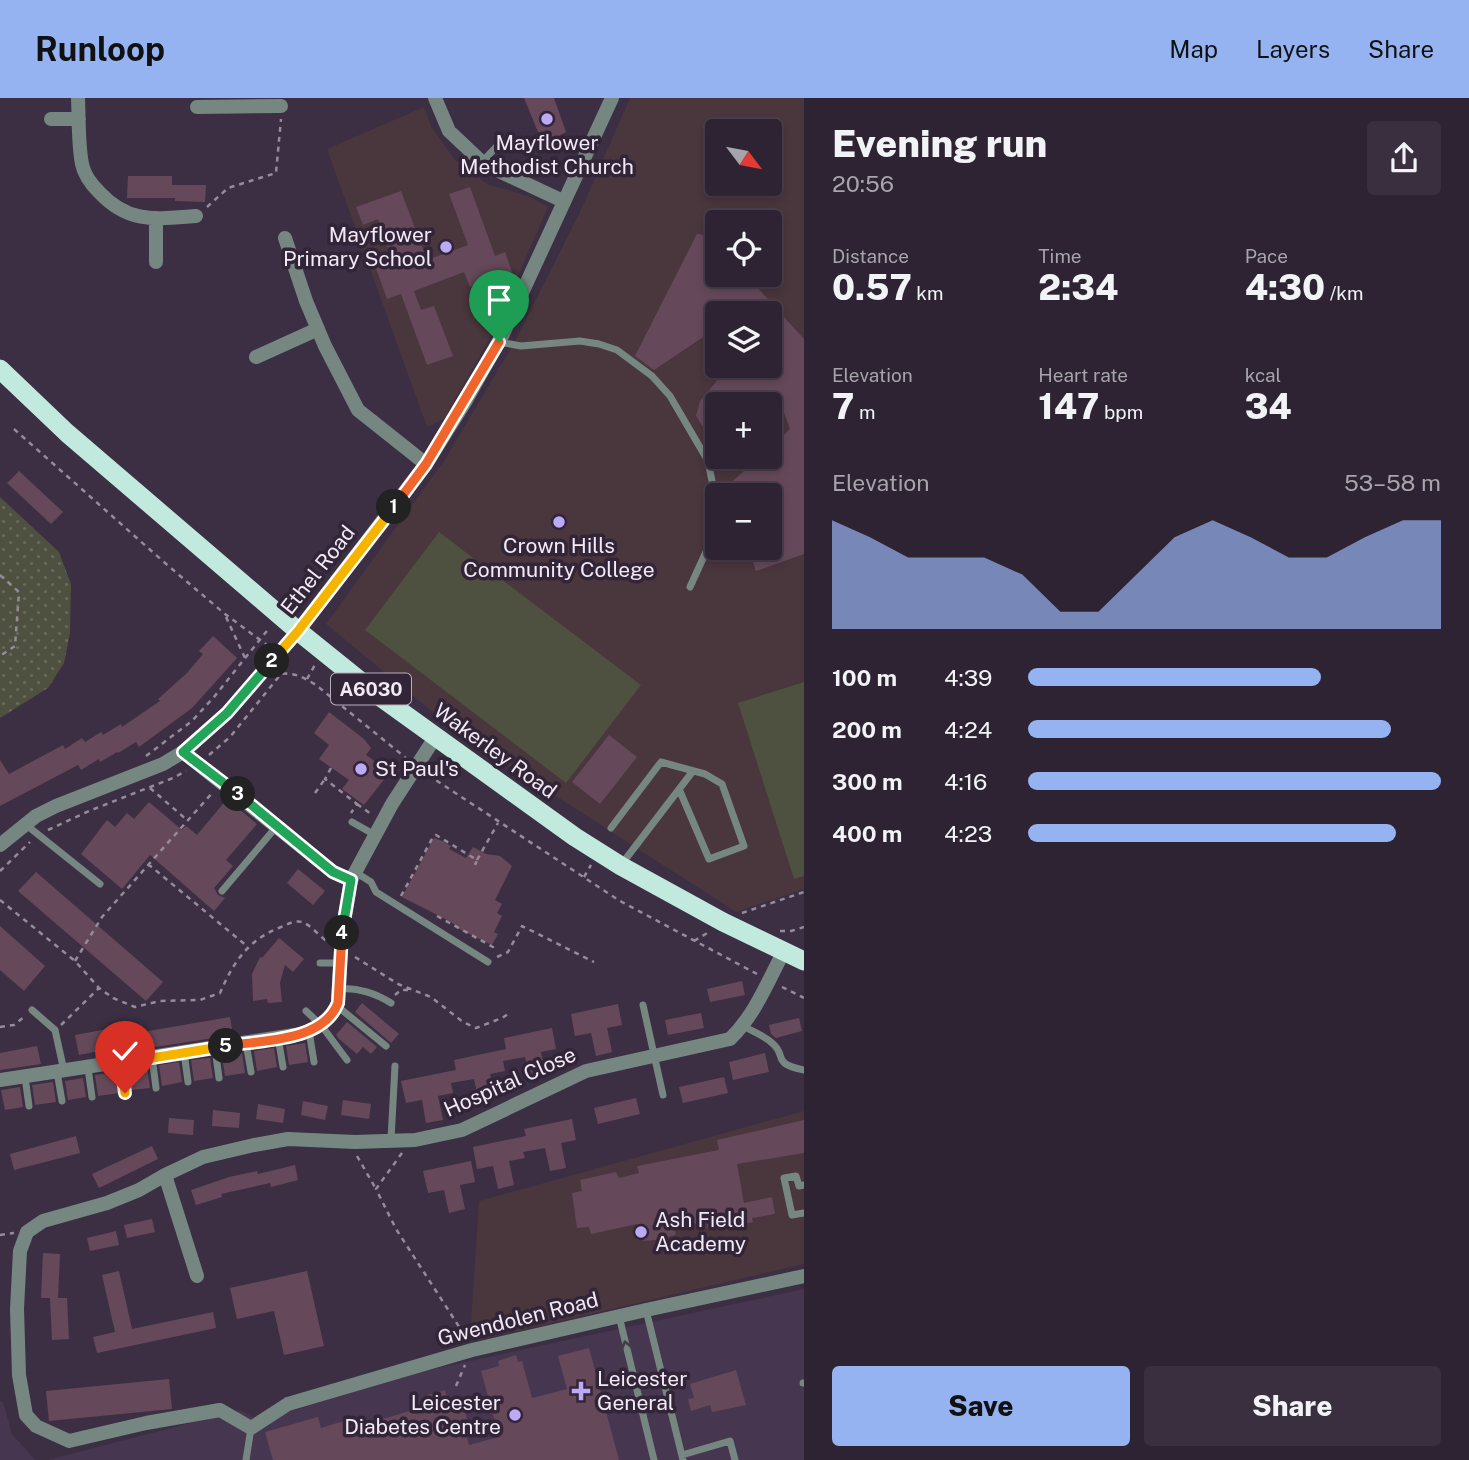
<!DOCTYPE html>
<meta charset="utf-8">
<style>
body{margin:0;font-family:"Public Sans",sans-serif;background:#392f3e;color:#f1f3f6;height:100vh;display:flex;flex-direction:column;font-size:26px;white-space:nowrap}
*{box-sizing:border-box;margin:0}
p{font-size:23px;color:#a7a4ac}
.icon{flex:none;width:38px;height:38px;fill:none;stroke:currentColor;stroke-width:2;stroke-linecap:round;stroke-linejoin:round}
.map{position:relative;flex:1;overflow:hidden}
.side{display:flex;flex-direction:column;background:#2d2332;width:665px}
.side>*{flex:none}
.needle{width:46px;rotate:122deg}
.buttons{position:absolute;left:705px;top:21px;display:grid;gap:14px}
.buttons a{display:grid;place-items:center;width:77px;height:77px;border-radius:7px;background:#2d2332;box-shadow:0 4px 10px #0003,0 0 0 2px #48404d;font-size:35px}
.pin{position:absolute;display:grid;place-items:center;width:60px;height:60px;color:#fff;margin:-72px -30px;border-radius:50% 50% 50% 0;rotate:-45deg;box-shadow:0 0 7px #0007}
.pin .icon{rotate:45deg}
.km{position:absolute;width:35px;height:35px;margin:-18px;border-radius:50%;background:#222;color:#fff;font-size:19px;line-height:35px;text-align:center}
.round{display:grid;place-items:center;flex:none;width:74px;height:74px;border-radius:7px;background:#392f3e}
.overview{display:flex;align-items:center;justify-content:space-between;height:119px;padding:0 28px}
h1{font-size:38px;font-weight:800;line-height:52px}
.stats{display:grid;grid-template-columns:repeat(3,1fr);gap:10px;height:119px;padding:7px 28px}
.stats div{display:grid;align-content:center}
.stats b{font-size:35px;font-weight:800}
.stats small{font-size:19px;font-weight:400}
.stats p{font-size:19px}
.chart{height:196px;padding:14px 28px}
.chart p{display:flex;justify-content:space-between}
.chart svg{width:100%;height:126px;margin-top:7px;fill:#95b2f1;opacity:.7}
.cta{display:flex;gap:14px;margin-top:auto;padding:14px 28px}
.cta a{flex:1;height:80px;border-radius:7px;background:#95b2f1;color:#111;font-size:28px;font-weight:800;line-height:80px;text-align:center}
.cta a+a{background:#392f3e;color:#f1f3f6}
ul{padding:0 28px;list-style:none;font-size:23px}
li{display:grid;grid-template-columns:112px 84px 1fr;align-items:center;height:52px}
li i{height:18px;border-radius:9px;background:#95b2f1}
header{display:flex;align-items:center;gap:42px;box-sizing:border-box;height:98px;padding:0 35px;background:#95b2f1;color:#111}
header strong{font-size:33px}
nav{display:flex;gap:38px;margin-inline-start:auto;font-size:24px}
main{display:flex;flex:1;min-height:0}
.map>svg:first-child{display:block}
</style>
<header>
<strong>Runloop</strong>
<nav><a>Map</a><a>Layers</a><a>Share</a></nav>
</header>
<main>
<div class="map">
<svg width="804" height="1362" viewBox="0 0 804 1362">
<defs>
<pattern id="garden-dots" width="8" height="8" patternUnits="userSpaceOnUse" patternTransform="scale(1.75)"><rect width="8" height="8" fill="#4e513f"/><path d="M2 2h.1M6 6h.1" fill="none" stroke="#686a5b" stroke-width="1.8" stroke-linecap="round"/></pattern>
</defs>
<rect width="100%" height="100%" fill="#3c2f43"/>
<path fill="#4a363d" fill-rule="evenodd" d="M630,0h174v791l-68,23 -278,-179 -132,-109 118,-163 70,-118 67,-133zM718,33h52v53h-52zM718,124h52v53h-52zM718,215h52v53h-52zM718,306h52v53h-52zM718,397h52v53h-52z
M424,9l7,19 23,33 33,25 43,13 18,10 -53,122 -51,90 -17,8 -100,-278z
M804,1013v153l-325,76 -9,-2 9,-137z"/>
<path fill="#473650" d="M804,1191v171h-756l192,-50 19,11 165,-50z
M0,1304h3l9,32 23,26h-35z"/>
<path fill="#4e513f" d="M439,434l202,153 -75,98 -201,-153z
M804,584v194l-10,3 -56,-176z"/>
<path fill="url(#garden-dots)" d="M0,399l59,55 12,32 -1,49 -6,30 -16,25 -48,30z"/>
<path fill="#65495a" d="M524,0h30l12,34 -23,12z
M128,78h44v9h34l-1,17 -30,-1v-3h-48z
M470,89l25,69 10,-4 7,20 -42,15 -6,-15 -50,19 7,19 13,-4 19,50 -26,9 -26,-71 -14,5 -14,-39 17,-7 -12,-34 -15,6 -7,-18 45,-16 26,69 41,-15 -19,-51z
M697,136l14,2 7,7v32h28l58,64v215l-48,17 -8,-23h22v-53h-40l-3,-9 33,-29h10v-9l20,-19 -9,-25 -11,3v-3h-52v19l-15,4 -7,-11 4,-15 29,-35h41v-53h-52v14l-64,43 -19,-14z
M19,373l44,41 -12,12 -44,-41z
M213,538l24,22 -45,50 -53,39 -3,-5 -18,11 -1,-1 -17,10 -1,-3 -18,11 -3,-5 -78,41v-46l9,14 54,-29 2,4 17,-11 3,4 16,-10 2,3 18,-11 1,3 38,-26 -2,-2 29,-26 16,-19 -4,-3z
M329,614l35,27 7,9 -5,7 24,17 -26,33 -22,-16 7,-9 -30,-21 10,-14 -15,-12z
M609,637l28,22 -37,47 -28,-22z
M227,701l30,25 -31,36 7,6 -19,22 4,7 7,3 -11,13 -64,-56 -28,34 -41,-35 26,-34 8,7 12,-14 7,6 15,-17 33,28 4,-4 11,9z
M434,740l8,3 9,5 -2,3 17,9 7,-11 13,7 14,2 12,10 -17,34 7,4 -5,9 5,3 -8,16 4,2 -6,11 -31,-15 -10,-8 -49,-25z
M298,771l27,22 -12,14 -26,-22z
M36,774l127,110 -17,19 -128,-110z
M0,828l45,40 -21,25 -24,-21z
M279,840l25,21 -11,13 -8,-7 -5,18 2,19 -14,1 -1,-4 -14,2 -1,-27 8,-17 2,1z
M742,883l3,14 -35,7 -3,-13z
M362,905l37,31 -8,9 -36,-31z
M618,906l4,21 -15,3 5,24 -16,4 -5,-23 -16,3 -4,-22z
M701,915l3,15 -36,7 -3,-15z
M230,919l3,18 -91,14 -1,-6 -62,12 -4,-20 54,-10 2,9z
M799,920l3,13 -26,7 -5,-4 -2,-9z
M347,924l30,25 -6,7 -8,-7 -6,7 -18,-15 -3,-4z
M552,930l4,21 -15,3 5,24 -16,4 -5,-23 -22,4 2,10 -15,3 5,24 -16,4 -5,-23 -23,4 2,10 -15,3 5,24 -17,3 -4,-23 -16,3 -5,-22 55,-11 -2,-10 52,-11 -2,-11z
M305,945l3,19 -19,3 -3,-19z
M37,948l4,18 -41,6v-17z
M274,950l3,19 -20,4 -3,-20z
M242,955l3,20 -20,3 -3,-20z
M765,955l4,19 -36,8 -4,-18z
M210,960l3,20 -19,3 -3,-21z
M179,964l3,20 -20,4 -3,-21z
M147,969l3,21 -19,2 -3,-19z
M116,974l3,21 -21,3 -3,-21z
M724,979l4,16 -45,10 -4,-16z
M83,980l3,19 -18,3 -3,-19z
M53,984l3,20 -21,3 -3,-20z
M20,989l3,20 -18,3 -4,-20z
M636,1000l4,16 -42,10 -4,-16z
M343,1002l28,4 -2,15 -28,-4z
M303,1003l25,5 -3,14 -24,-5z
M258,1006l27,5 -2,14 -27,-4z
M213,1012l27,3 -1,15 -27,-2z
M169,1020l25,2 -1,15 -25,-2z
M572,1021l4,21 -15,3 5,25 -16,3 -5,-23 -22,4 2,6 -16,3 5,24 -16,4 -5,-23 -16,3 -4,-22 53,-11 -2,-7z
M804,1022v33l-67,11 7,39 28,-6 3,17 -23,4 1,4 -22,5 -1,-4 -23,5v-6l-33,5 2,8 -21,5 -12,1 -6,-17 -46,10 -2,-7 -12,1 -5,-35 10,-2 -2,-11 36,-8 3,6 20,-5 -2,-7 82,-16 -2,-10z
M76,1038l4,17 -66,17 -4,-16z
M152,1048l6,13 -59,29 -7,-14z
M471,1063l4,21 -15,3 5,24 -16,4 -5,-23 -16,3 -5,-22z
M295,1067l3,15 -27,7 -1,-4 -49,11 1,3 -26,8 -5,-15 38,-13 28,-6 1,3z
M152,1121l3,13 -28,6 -3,-13z
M116,1133l3,14 -29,6 -3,-13z
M43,1155l17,1 -2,44h9l2,41 -17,1 -2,-42h-9z
M119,1173l13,58 81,-17 3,16 -119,25 -4,-16 22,-5 -13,-57z
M307,1173l17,75 -40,9 -10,-44 -37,8 -7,-31z
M589,1250l30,112h-346l-8,-28 53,-15 3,11 42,-13 3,9 64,-19 -3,-10 18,-5 3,10 13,-3 6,22 -5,1 7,25 30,-8 -18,-66 18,-5 -1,-5 18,-6 2,7 4,-1 10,37 35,-9 -9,-33z
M736,1272l10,35 -34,7 -2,-7 -19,6 -3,-12 6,-1 -4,-14z
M169,1281l3,30 -123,12 -3,-30z"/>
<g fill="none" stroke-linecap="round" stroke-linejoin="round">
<path stroke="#968b9b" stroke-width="2.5" stroke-dasharray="5 5" stroke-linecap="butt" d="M207,109l21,-19 48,-15 5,-54
M14,331l151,134 60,51 42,31
M0,477l19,17 -4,54 -15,10
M226,519l19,41
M307,581l9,-16
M209,657l21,-18 51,-63c13,-2 24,4 35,11l90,73
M146,658l46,-35 22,-24 56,-70
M331,670l-6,11 32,25 -6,9
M428,677l192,126 137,73
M150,690l37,32
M315,695l10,-14
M357,706l14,10
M48,732l41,-19 84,-33 13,-7
M477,762l21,-37
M148,766l100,83
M0,773l30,-29
M584,779l7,-12
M401,798l32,-59 3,-2 41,25 -2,5
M0,802l75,61 24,27 14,10 22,9 25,-6 40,-1 20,-7c14,-32 28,-53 61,-66 7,-3 14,-7 21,-5 9,3 18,15 26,20
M742,815l62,-21
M437,818l56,31 1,6
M780,833h11l13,-4
M694,843l15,-9
M355,859l43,27 33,13 32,25 13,6 26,-10 9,-6
M497,859l11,-5 14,-26 72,36
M75,863l27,-44 111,-125
M782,889l22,11
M395,897l6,-5h7
M61,927l38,-37
M0,929l14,-2 10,-8
M402,1055l-26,36 20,40 71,110
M357,1058l19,33
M0,1137l14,-2
M456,1288l9,-21"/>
<path stroke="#768782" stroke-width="7" d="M482,64l18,-19
M499,244l22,4 59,-5 19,3 18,6 35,26 18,20 38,65 7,35v36l-25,55
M352,724l23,13
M25,726l75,60
M611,730l50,-66 44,12 17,10 22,62 -35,13 -30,-70
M621,767l72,-94
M355,774l16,10 5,10 112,70
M222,793l55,-65
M320,865h20
M340,891c17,-2 37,5 51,14
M643,907l20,90
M337,908l49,40
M32,912l23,20 9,41
M306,913l15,14 26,35
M743,928c9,5 22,10 29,17 16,13 -2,20 32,27
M309,933l5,31
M278,939l5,30
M246,945l5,29
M215,950l4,30
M184,954l4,30
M152,959l4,31
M121,965l4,29
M88,970l4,29
M57,974l5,29
M25,979l4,29
M391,1041l4,-73
M804,1087l-5,1 -3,-10 -12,2 8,37 12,-2
M646,1212l37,150
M619,1218l35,144
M803,1285h1
M682,1357l48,-14 5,19
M246,1362l5,-32"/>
<path stroke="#768782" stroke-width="14" d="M78,0c1,22 0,45 4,66 2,10 10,21 17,28 30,32 56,27 97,24
M435,0l14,33 35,33 79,37
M197,9l84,-1
M51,21h28
M156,120v44
M285,140l21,63 19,45 33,64 68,54
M256,259l62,-28
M183,654l150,120 18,8
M784,853c-16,30 -29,64 -54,88l-144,32 -124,59 -47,10 -60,2 -67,-3 -34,6 -51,12 -38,18 -26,15 -32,13 -64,18 -16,11 -7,19 -3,58 2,66 7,40 10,11 33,15 77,-18 74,-13 31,18 37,-24 184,-54 174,-40 158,-34
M0,982l301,-46c17,-6 30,-14 37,-31l4,-70 9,-53 41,-76 44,-68
M165,1077l32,101"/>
<path stroke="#768782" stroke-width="14" d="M0,747l36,-29 20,-10 107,-42 20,-12 44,-39 71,-82 128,-167 39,-62 38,-68 109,-236"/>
<path stroke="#c2e9de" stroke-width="19" d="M0,271l67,64 231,198 77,62 200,144 46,29 102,56 81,39"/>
</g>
<defs><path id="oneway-chevron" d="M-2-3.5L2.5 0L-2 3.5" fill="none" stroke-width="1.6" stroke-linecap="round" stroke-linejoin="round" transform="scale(1.75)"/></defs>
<use stroke="#433e4a" href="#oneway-chevron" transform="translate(626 1248) rotate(-104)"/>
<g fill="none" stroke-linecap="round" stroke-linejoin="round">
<defs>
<path id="split-1" d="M394,409l32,-43 73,-122"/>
<path id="split-2" d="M272,563l26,-30 96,-124"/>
<path id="split-3" d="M238,696l-55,-42 44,-39 45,-52"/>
<path id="split-4" d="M238,696l95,78 18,8 -9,53"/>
<path id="split-5" d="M226,948c36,-6 97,-4 112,-43l4,-70"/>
<path id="split-6" d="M125,995l-4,-30 105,-17"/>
</defs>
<use href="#split-1" stroke="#fff" stroke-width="14"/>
<use href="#split-2" stroke="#fff" stroke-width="14"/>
<use href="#split-3" stroke="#fff" stroke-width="14"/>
<use href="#split-4" stroke="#fff" stroke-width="14"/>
<use href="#split-5" stroke="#fff" stroke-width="14"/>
<use href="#split-6" stroke="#fff" stroke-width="14"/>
<use href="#split-1" stroke="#f0652b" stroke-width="9"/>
<use href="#split-2" stroke="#f5b400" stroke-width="9"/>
<use href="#split-3" stroke="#22a559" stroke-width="9"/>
<use href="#split-4" stroke="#22a559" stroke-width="9"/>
<use href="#split-5" stroke="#f0652b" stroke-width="9"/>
<use href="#split-6" stroke="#f5b400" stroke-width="9"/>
</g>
<g fill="#bcaaf6" stroke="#322538" stroke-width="2.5">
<circle cx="547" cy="21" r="7"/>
<circle cx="446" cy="149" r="7"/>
<circle cx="559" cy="424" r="7"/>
<circle cx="361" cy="671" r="7"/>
<circle cx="641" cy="1134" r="7"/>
<path d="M577.5 1282.5h7v7h7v7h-7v7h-7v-7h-7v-7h7z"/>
<circle cx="515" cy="1317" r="7"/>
</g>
<g text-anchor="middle" stroke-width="7" stroke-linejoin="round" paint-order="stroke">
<rect fill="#322538" stroke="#b8aebd" stroke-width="2" x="331" y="575.5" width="80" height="31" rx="5"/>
<g font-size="19" font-weight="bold" fill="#f2e9f6">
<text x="371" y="598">A6030</text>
</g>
<g font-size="21" fill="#f2e9f6" stroke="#322538" text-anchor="start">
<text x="547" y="52" text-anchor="middle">Mayflower<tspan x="547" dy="24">Methodist Church</tspan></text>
<text x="432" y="144" text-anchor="end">Mayflower<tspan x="432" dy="24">Primary School</tspan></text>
<text x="559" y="455" text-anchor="middle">Crown Hills<tspan x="559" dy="24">Community College</tspan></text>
<text x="375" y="678">St Paul's</text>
<text x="655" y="1129">Ash Field<tspan x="655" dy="24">Academy</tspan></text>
<text x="597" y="1288">Leicester<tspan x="597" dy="24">General</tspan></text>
<text x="501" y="1312" text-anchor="end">Leicester<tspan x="501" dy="24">Diabetes Centre</tspan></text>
</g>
<g font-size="21" fill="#f2e9f6" stroke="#322538">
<text transform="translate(318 472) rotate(-52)" y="7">Ethel Road</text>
<text transform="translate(495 653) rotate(36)" y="7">Wakerley Road</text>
<text transform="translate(510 984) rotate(-24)" y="7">Hospital Close</text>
<text transform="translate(518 1221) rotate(-14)" y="7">Gwendolen Road</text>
</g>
</g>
</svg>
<div class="buttons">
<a><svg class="needle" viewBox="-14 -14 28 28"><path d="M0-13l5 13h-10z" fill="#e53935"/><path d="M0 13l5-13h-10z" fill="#a7a4ac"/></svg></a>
<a><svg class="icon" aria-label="locate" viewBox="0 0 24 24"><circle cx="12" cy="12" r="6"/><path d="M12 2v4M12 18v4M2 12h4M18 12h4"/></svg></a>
<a><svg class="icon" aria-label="layers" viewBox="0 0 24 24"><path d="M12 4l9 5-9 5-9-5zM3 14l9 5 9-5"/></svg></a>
<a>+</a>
<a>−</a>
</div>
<div class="pin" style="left:499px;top:244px;background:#1e9e55"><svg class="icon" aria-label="arrive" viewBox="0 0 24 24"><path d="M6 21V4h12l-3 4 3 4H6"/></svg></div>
<div class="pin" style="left:125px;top:995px;background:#d93025"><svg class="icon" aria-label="check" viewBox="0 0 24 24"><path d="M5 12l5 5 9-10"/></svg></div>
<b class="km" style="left:394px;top:409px">1</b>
<b class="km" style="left:272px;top:563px">2</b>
<b class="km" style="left:238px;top:696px">3</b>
<b class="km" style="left:342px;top:835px">4</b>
<b class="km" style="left:226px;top:948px">5</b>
</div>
<section class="side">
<div class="overview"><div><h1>Evening run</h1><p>20:56</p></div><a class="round"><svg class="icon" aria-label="share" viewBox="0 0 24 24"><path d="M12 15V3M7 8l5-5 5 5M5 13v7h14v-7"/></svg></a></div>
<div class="stats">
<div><p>Distance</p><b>0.57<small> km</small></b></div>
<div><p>Time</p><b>2:34</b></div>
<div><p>Pace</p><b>4:30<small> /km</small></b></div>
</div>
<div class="stats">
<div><p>Elevation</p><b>7<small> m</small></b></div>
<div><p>Heart rate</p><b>147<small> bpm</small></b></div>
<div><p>kcal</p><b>34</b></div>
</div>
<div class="chart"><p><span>Elevation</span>53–58 m</p>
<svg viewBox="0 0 160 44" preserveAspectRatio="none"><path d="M0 44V6L10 12L20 19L30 19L40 19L50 25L60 38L70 38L80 25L90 12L100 6L110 12L120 19L130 19L140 12L150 6L160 6V44z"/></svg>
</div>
<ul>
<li><b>100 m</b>4:39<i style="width:71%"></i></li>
<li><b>200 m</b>4:24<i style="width:88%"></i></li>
<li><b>300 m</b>4:16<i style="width:100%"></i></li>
<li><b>400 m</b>4:23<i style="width:89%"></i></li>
</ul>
<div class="cta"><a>Save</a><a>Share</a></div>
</section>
</main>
